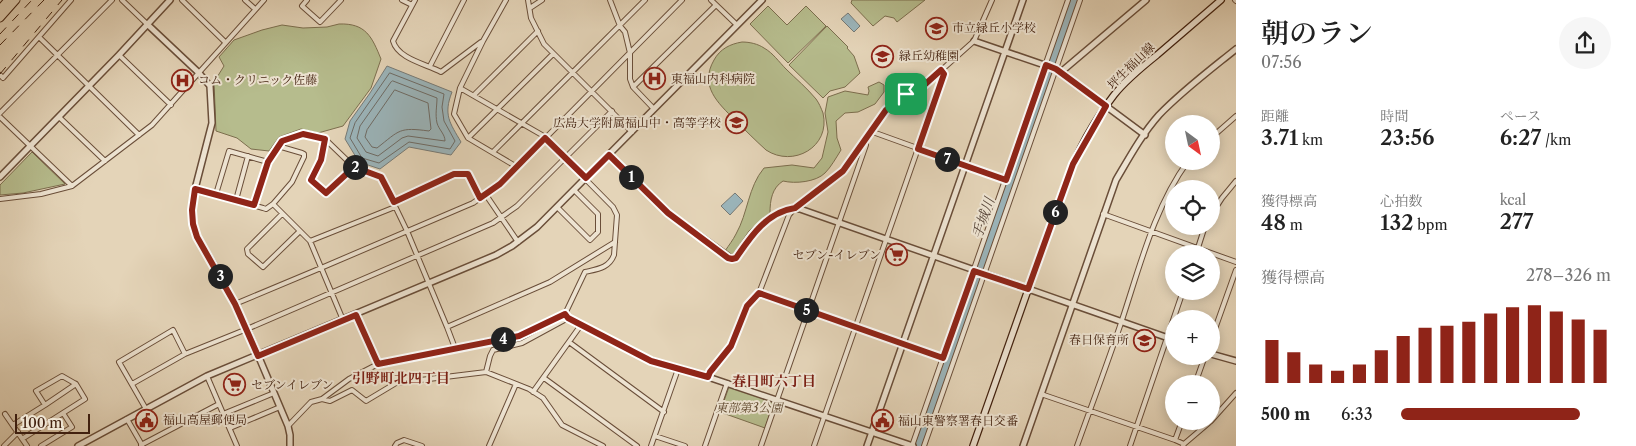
<!DOCTYPE html>
<html lang="ja">
<meta charset="utf-8">
<style>
body{margin:0;font-family:"Libre Caslon Text","Noto Serif JP",serif;background:#f6f6f6;color:#222;height:100vh;display:flex;flex-direction:column;font-size:19px;white-space:nowrap}
*{box-sizing:border-box;margin:0}
p{font-size:16px;color:#767676}
.icon{flex:none;width:28px;height:28px;fill:none;stroke:currentColor;stroke-width:2;stroke-linecap:round;stroke-linejoin:round}
.map{position:relative;flex:1;overflow:hidden}
.details{display:flex;flex-direction:column;background:#fff;width:400px}
.details>*{flex:none}
.needle{width:32px;rotate:147deg}
.controls{position:absolute;left:1165px;top:115px;display:grid;gap:10px}
.controls a{display:grid;place-items:center;width:55px;height:55px;border-radius:50%;background:#fff;box-shadow:0 2px 12px #0003;font-size:25px}
.scale{position:absolute;left:15px;bottom:12px;width:75px;box-sizing:border-box;padding-left:5px;border:2px solid #42210f;border-top:0;font-size:14px;line-height:18px;white-space:nowrap;color:#42210f;-webkit-text-stroke:4px #ede3d1;paint-order:stroke}
.pin{position:absolute;display:grid;place-items:center;width:42px;height:42px;color:#fff;margin:-21px;border-radius:10px;box-shadow:0 2px 8px #0006}
.km{position:absolute;width:25px;height:25px;margin:-12px;border-radius:50%;background:#222;color:#fff;font-size:14px;line-height:25px;text-align:center}
.round{display:grid;place-items:center;flex:none;width:52px;height:52px;border-radius:26px;background:#f6f6f6}
.summary{display:flex;align-items:center;justify-content:space-between;height:85px;padding:0 25px}
h1{font-size:28px;font-weight:600;line-height:38px}
.figures{display:grid;grid-template-columns:repeat(3,1fr);gap:8px;height:85px;padding:5px 25px}
.figures div{display:grid;align-content:center}
.figures b{font-size:21px;font-weight:600}
.figures small{font-size:14px;font-weight:400}
.figures p{font-size:14px}
.chart{height:140px;padding:10px 25px}
.chart p{display:flex;justify-content:space-between}
.chart svg{width:100%;height:90px;margin-top:5px;stroke:#8f2418;stroke-width:6}
ul{padding:0 25px;list-style:none;font-size:16px}
li{display:grid;grid-template-columns:80px 60px 1fr;align-items:center;height:38px}
li i{height:12px;border-radius:6px;background:#8f2418}
main{display:flex;flex:1;min-height:0}
.map>svg:first-child{display:block}
</style>
<main>
<div class="map">
<svg width="1236" height="446" viewBox="0 0 1236 446">
<rect width="100%" height="100%" fill="#e4d4b8"/>
<filter id="stains"><feTurbulence type="fractalNoise" baseFrequency=".004" numOctaves="4"/><feColorMatrix values="0 0 0 0 .2 0 0 0 0 .09 0 0 0 0 .02 0 0 0 .5 -.17"/></filter>
<radialGradient id="worn" r=".72"><stop offset=".6" stop-color="#630" stop-opacity="0"/><stop offset="1" stop-color="#630" stop-opacity=".3"/></radialGradient>
<path fill="#b6bc8d" stroke="#7c6e4e" d="M852,0h73l-28,22 -3,-4 -9,-2 -12,10 -22,-23z
M768,6l19,19 19,-19 20,20 -38,37 -38,-39z
M339,24c27,-1 33,13 42,35l-10,29 -28,38 -25,7 -17,-4 -22,8 -10,14 -18,-2 -14,-11 -21,-7 -2,-49 10,-16 -5,-9 15,-17 28,-10 20,-5 21,3 24,-1z
M827,26l21,21 -1,1 7,8 6,17 -15,14 -15,4 -7,7 -34,-33z
M742,42c8,0 16,2 22,6 9,5 15,14 22,21 10,10 21,19 30,30 3,4 5,9 7,14 8,34 -30,55 -57,37 -11,-10 -21,-20 -31,-30 -17,-17 -36,-34 -21,-60 6,-11 16,-16 28,-18z
M879,82l5,3v7l-9,12 -17,8 -13,1 -9,8 1,17 4,12c-5,8 -10,17 -16,23 -9,9 -30,11 -42,8 -11,7 -13,19 -13,32l-21,18 -17,25 -7,-5c4,-6 8,-11 11,-17 12,-21 12,-47 28,-66l28,-3 22,3 8,-10 6,-26 -3,-19 3,-16 17,-6 23,4 1,-4 -1,-4z
M32,152l33,32 -42,9 -23,2v-10z
M729,387l45,15 -9,26 -45,-16z"/>
<path fill="#9bb5bb" stroke="#777a76" d="M848,13l12,13 -6,6 -13,-13z
M387,66l65,26c-9,23 -2,31 9,50l-10,13 -42,-8 -29,22 -21,-7 -14,-23 5,-18 20,-28z
M735,193l8,8 -13,14 -9,-9z"/>
<g fill="none" stroke-linecap="round" stroke-linejoin="round">
<path stroke="#6e6b65" stroke-width="1" d="M390,73l54,21 -2,13 2,14 11,20 -5,8 -41,-7 -30,21 -17,-5 -12,-20 5,-15z
M393,81l44,17c0,8 -2,16 0,25 2,7 8,11 8,18l-37,-5 -6,2 -24,18 -12,-4 -9,-14 3,-12 31,-44z
M395,90l33,13 3,26 -2,2c-30,-4 -29,-1 -52,17l-5,-1 -7,-10 2,-7z"/>
<path stroke="#9bb5bb" stroke-width="9" d="M918,446l156,-446"/>
<defs>
<path id="minor" d="M122,0l25,24
M182,0l43,42
M245,0l10,9
M307,0l-5,6 18,16 21,-22
M402,0l10,5
M415,0l-22,41c5,18 33,23 48,31l40,-30
M506,0l-23,41 -23,47 -6,26 14,24 49,29
M528,0l3,18 13,26 88,88
M610,0l10,26 5,6 5,21v26l3,8 21,22
M711,0l26,25
M1235,0l1,1
M530,8l12,-8
M39,37l100,98
M119,55l52,50
M430,66l34,-66
M0,75l3,3 68,-78
M633,87l83,-82
M474,95l64,-64
M0,113l112,-113
M0,117l72,69
M59,117l46,44
M870,131l136,49
M468,138l85,-84
M1211,138l25,-22
M325,139l-4,21 -10,20 16,13 27,-26
M493,152l152,-152
M195,189l68,19 3,1 7,-5 37,37 33,79
M216,194l13,-43 39,11
M486,195l32,47
M0,199l41,-5 31,-8 80,-61 112,-125
M236,200l12,-44
M394,202l60,-28h14l12,24
M273,204l19,-22 12,-25v-3l-2,-1 -24,-7
M254,205l14,-43 14,-21 21,-7 22,5 29,28 27,10 26,54 40,96 8,21
M557,207l33,33 8,-8v-18l-24,-24
M282,214l-35,35 1,5 15,13 37,-36
M1103,214l133,48
M1211,215l11,-17 14,-17
M310,241l85,-34
M1196,254l9,-28
M759,293l184,65
M235,304l86,-36 152,-65 27,-19 182,-184
M356,315l22,49
M447,327l103,-45 65,-40
M1211,340l25,-70
M569,342l95,70
M486,372l4,-16 3,-6 29,-7 46,-25
M207,376l30,70
M708,377l2,-5 21,-26 16,-40 12,-13 30,-78 6,-7 48,-37 22,-32
M544,378l93,68
M132,384l53,-30 62,-25 246,-106 24,-17 95,-95
M1195,384l10,-28
M533,392l48,-67
M1041,394l134,46 9,4 -1,2
M322,399l8,2 22,-11 14,11 30,-18 90,-11 43,17 14,9 19,27 41,21
M45,405l31,-21
M146,409l-27,-47 54,-32 12,24
M5,414l22,32
M223,414l51,-21
M127,419l15,26
M1211,421l25,-28
M13,425l32,-20 -9,-14 26,-15 14,8 9,15 -63,40
M288,426l23,-24 11,-3 27,-20 29,-15 141,-28 46,-22 20,-42c13,-3 24,-4 29,-17l3,-40 -4,-8 -71,-72 -82,-47
M230,428l50,-21
M655,436l30,10
M1175,440l7,-19
M1184,444l27,-23
M141,445l78,-41
M4,446l14,-14
M41,446l31,-19 -9,-14
M395,446l2,-3 7,-3 18,6
M489,446l27,-62
M651,446l27,-77
M705,446l22,-63
M761,446l105,-301 -1,-6 21,-29 12,-11 29,-16 47,-42 18,-41
M814,446l130,-372 -3,-4
M912,446l156,-446
M924,446l156,-446
M1077,446c15,-42 31,-84 45,-126 18,-54 32,-112 66,-159
M1130,446l53,-155"/>
<path id="tertiary" d="M147,24l52,49 11,13 2,37 -17,66 -3,21 1,14 4,13 20,33 30,59 41,97 2,9v11
M974,41l82,28 89,66
M1061,72l85,-72
M609,155l59,58 64,46 4,-1c14,-21 35,-53 64,-49l374,131
M0,177l119,-122 51,-55
M565,314l3,4 83,43 57,16 205,69
M1211,354l25,7
M78,446l129,-70 289,-121 16,-9 25,-19 225,-227
M867,446l156,-446
M1023,446l93,-266c13,-22 26,-46 43,-65 23,-24 51,-45 77,-66"/>
<path id="secondary" d="M973,446l93,-264c11,-30 28,-61 48,-87 12,-15 28,-28 43,-40 21,-18 43,-37 64,-55"/>
<path id="trunk" d="M0,9l8,-9
M0,18l16,-18"/>
</defs>
<use href="#minor" stroke="#6a4e39" stroke-width="6"/>
<use href="#tertiary" stroke="#6a4e39" stroke-width="8"/>
<use href="#secondary" stroke="#42210f" stroke-width="8"/>
<use href="#trunk" stroke="#42210f" stroke-width="9"/>
<use href="#minor" stroke="#ede3d1" stroke-width="4"/>
<use href="#tertiary" stroke="#ede3d1" stroke-width="5"/>
<use href="#secondary" stroke="#ede3d1" stroke-width="5.5"/>
<use href="#trunk" stroke="#e4d4b8" stroke-width="7"/>
<path stroke="#42210f" stroke-width="1" stroke-dasharray="9 9" stroke-linecap="butt" d="M0,34l32,-34
M0,45l44,-45
M0,74l62,-74"/>
</g>
<g fill="none" stroke-linecap="round" stroke-linejoin="round">
<defs>
<path id="route" d="M1046,65l10,4 50,37 -33,58 -45,125 -54,-18 -31,87 -184,-65 -12,13 -16,40 -21,26 -2,5 -57,-16 -83,-43 -3,-4 -46,22 -141,28 -22,-49 -98,41 -23,-52 -38,-67 -4,-13 -1,-14 3,-21 59,16 14,-43 14,-21 21,-7 22,5 -4,21 -10,20 15,13 28,-26 27,10 13,25 60,-28h14l12,24 20,-14 45,-46 41,40 23,-23 59,58 60,45 4,1 4,-1c15,-22 31,-46 59,-50l48,-37 43,-61 20,-16 15,-6 20,-18 3,4 -26,75 88,31z"/>
</defs>
<use href="#route" stroke="#fff" stroke-width="10"/>
<use href="#route" stroke="#8f2418" stroke-width="6"/>
</g>
<defs>
<symbol id="school-ring" viewBox="-11 -11 22 22"><circle r="9.5" fill="#ede3d1" stroke="#8f2418" stroke-width="1.5"/><path d="M0-5L7-2L0 1L-7-2ZM-4 1L0 2.5L4 1V4Q0 6-4 4Z" fill="#8f2418"/></symbol>
<symbol id="hospital-ring" viewBox="-11 -11 22 22"><circle r="9.5" fill="#ede3d1" stroke="#8f2418" stroke-width="1.5"/><path d="M-5-5h3v3.5h4V-5h3V5h-3V1.5h-4V5h-3Z" fill="#8f2418"/></symbol>
<symbol id="supermarket-ring" viewBox="-11 -11 22 22"><circle r="9.5" fill="#ede3d1" stroke="#8f2418" stroke-width="1.5"/><path d="M-6-5.5h2.5l.6 2H6L4.5 2H-2.5L-4.4-4H-6ZM-1.5 3.2a1.3 1.3 0 1 0 .1 0ZM3 3.2a1.3 1.3 0 1 0 .1 0Z" fill="#8f2418"/></symbol>
<symbol id="civic-ring" viewBox="-11 -11 22 22"><circle r="9.5" fill="#ede3d1" stroke="#8f2418" stroke-width="1.5"/><path d="M-.6-6.5H3V-4.5H.6V-3L4-1V1h2V6H-6V1h2V-1L-.6-3ZM-1.2 2.5V6h2.4V2.5Z" fill="#8f2418"/></symbol>
</defs>
<g fill-rule="evenodd">
<use href="#school-ring" x="924" y="16" width="25" height="25"/>
<use href="#school-ring" x="870" y="44" width="25" height="25"/>
<use href="#hospital-ring" x="642" y="66" width="25" height="25"/>
<use href="#hospital-ring" x="170" y="68" width="25" height="25"/>
<use href="#school-ring" x="724" y="110" width="25" height="25"/>
<use href="#supermarket-ring" x="884" y="242" width="25" height="25"/>
<use href="#school-ring" x="1132" y="328" width="25" height="25"/>
<use href="#supermarket-ring" x="222" y="372" width="25" height="25"/>
<use href="#civic-ring" x="134" y="408" width="25" height="25"/>
<use href="#civic-ring" x="870" y="408" width="25" height="25"/>
</g>
<g text-anchor="middle" stroke-width="4" stroke-linejoin="round" paint-order="stroke">
<g font-size="12" fill="#42210f" stroke="#ede3d1" text-anchor="start">
<text x="952" y="32">市立緑丘小学校</text>
<text x="899" y="60">緑丘幼稚園</text>
<text x="671" y="83">東福山内科病院</text>
<text x="198" y="84">コム・クリニック佐藤</text>
<text x="721" y="127" text-anchor="end">広島大学附属福山中・高等学校</text>
<text x="881" y="259" text-anchor="end">セブン-イレブン</text>
<text x="1129" y="344" text-anchor="end">春日保育所</text>
<text x="251" y="389">セブンイレブン</text>
<text x="163" y="424">福山高屋郵便局</text>
<text x="898" y="425">福山東警察署春日交番</text>
</g>
<g font-size="12" fill="#42210f" stroke="#ede3d1">
<text transform="translate(1131 66) rotate(-44)" y="4">坪生福山線</text>
</g>
<g font-size="12" font-style="italic" fill="#5f482e" stroke="#ede3d1">
<text x="749" y="412">東部第3公園</text>
</g>
<g font-size="14" font-style="italic" fill="#58463a" stroke="#ede3d1">
<text transform="translate(983 218) rotate(-71)" y="5">手城川</text>
</g>
<g font-size="14" font-weight="bold" fill="#7a1f14" stroke="#ede3d1">
<text x="401" y="383">引野町北四丁目</text>
<text x="774" y="386">春日町六丁目</text>
</g>
</g>
<rect width="100%" height="100%" filter="url(#stains)"/>
<rect width="100%" height="100%" fill="url(#worn)"/>
</svg>
<div class="controls">
<a><svg class="needle" viewBox="-14 -14 28 28"><path d="M0-13l5 13h-10z" fill="#e53935"/><path d="M0 13l5-13h-10z" fill="#767676"/></svg></a>
<a><svg class="icon" aria-label="locate" viewBox="0 0 24 24"><circle cx="12" cy="12" r="6"/><path d="M12 2v4M12 18v4M2 12h4M18 12h4"/></svg></a>
<a><svg class="icon" aria-label="layers" viewBox="0 0 24 24"><path d="M12 4l9 5-9 5-9-5zM3 14l9 5 9-5"/></svg></a>
<a>+</a>
<a>−</a>
</div>
<div class="scale">100 m</div>
<div class="pin" style="left:906px;top:94px;background:#1e9e55"><svg class="icon" aria-label="arrive" viewBox="0 0 24 24"><path d="M6 21V4h12l-3 4 3 4H6"/></svg></div>
<b class="km" style="left:631px;top:177px">1</b>
<b class="km" style="left:355px;top:167px">2</b>
<b class="km" style="left:220px;top:276px">3</b>
<b class="km" style="left:503px;top:339px">4</b>
<b class="km" style="left:806px;top:310px">5</b>
<b class="km" style="left:1055px;top:212px">6</b>
<b class="km" style="left:947px;top:159px">7</b>
</div>
<section class="details">
<div class="summary"><div><h1>朝のラン</h1><p>07:56</p></div><a class="round"><svg class="icon" aria-label="share" viewBox="0 0 24 24"><path d="M12 15V3M7 8l5-5 5 5M5 13v7h14v-7"/></svg></a></div>
<div class="figures">
<div><p>距離</p><b>3.71<small> km</small></b></div>
<div><p>時間</p><b>23:56</b></div>
<div><p>ペース</p><b>6:27<small> /km</small></b></div>
</div>
<div class="figures">
<div><p>獲得標高</p><b>48<small> m</small></b></div>
<div><p>心拍数</p><b>132<small> bpm</small></b></div>
<div><p>kcal</p><b>277</b></div>
</div>
<div class="chart"><p><span>獲得標高</span>278–326 m</p>
<svg viewBox="0 0 160 44" preserveAspectRatio="none"><path d="M5 44V23M15 44V29M25 44V35M35 44V38M45 44V35M55 44V28M65 44V21M75 44V17M85 44V16M95 44V14M105 44V10M115 44V7M125 44V6M135 44V9M145 44V13M155 44V18"/></svg>
</div>
<ul>
<li><b>500 m</b>6:33<i style="width:85%"></i></li>
</ul>
</section>
</main>
